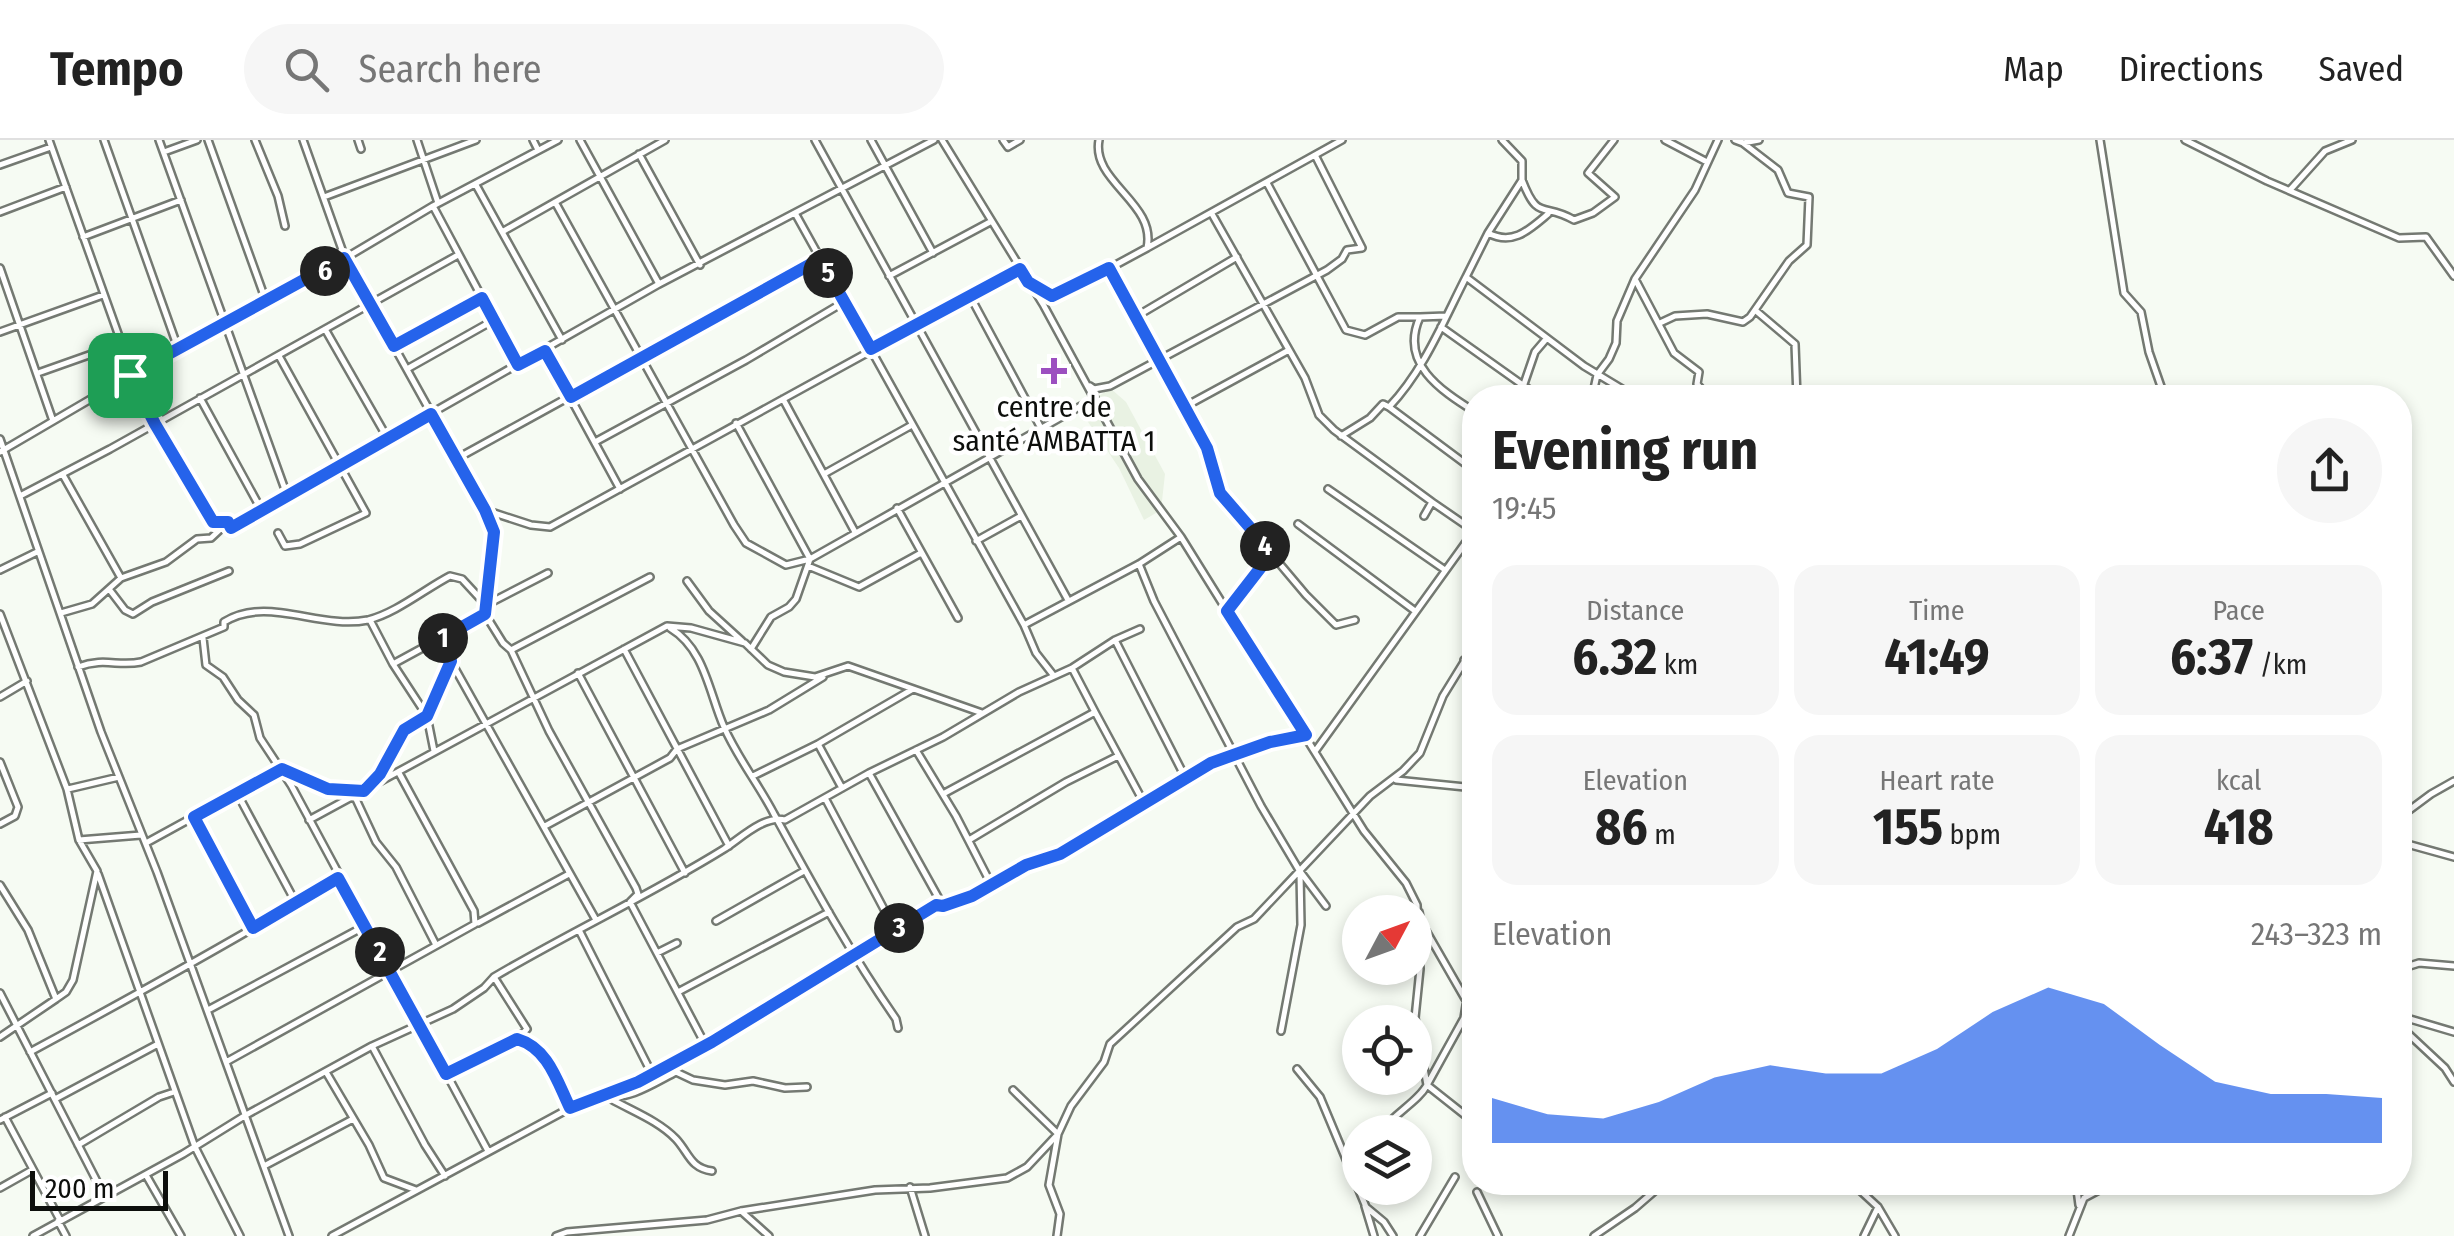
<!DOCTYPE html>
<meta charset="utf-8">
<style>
body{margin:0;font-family:"Fira Sans Condensed",sans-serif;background:#f6f6f6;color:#222;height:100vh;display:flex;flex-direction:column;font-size:38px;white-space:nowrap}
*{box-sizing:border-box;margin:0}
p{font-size:32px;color:#767676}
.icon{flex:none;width:55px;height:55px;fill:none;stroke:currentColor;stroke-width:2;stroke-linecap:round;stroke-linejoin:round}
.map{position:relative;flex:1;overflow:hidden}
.side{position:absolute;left:1462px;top:245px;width:950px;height:810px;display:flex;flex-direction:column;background:#fff;border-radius:40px;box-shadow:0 5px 15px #0003}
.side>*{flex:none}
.needle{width:65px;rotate:49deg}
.controls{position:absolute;left:1342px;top:755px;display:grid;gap:20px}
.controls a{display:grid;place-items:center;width:90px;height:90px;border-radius:50%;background:#fff;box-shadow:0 5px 15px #0003;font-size:50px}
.scale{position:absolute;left:30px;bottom:25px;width:138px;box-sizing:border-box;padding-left:10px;border:5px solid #0d0f0c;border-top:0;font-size:28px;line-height:35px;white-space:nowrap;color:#0d0f0c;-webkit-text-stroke:8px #fff;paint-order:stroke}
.pin{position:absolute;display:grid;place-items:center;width:85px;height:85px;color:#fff;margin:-42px;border-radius:20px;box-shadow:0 5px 15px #0006}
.km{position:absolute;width:50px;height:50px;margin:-25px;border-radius:50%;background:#222;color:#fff;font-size:28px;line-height:50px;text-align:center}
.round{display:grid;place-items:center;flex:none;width:105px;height:105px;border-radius:52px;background:#f6f6f6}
.headline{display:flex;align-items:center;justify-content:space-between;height:170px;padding:0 30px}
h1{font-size:55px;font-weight:700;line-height:75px}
.figures{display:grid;grid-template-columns:repeat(3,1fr);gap:15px;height:170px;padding:10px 30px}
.figures div{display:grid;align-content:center;border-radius:25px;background:#f6f6f6;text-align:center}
.figures b{font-size:50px;font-weight:700}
.figures small{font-size:28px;font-weight:400}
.figures p{font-size:28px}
.chart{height:280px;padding:20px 30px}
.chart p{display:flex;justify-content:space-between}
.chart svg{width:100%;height:180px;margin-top:10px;fill:#2563eb;opacity:.7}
header{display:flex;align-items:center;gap:60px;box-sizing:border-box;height:140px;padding:0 50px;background:#fff;border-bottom:2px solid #e0e0e0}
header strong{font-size:48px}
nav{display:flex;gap:55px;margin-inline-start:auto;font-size:35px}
.search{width:700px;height:90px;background:#f6f6f6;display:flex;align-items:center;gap:25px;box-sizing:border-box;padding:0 35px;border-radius:55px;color:#767676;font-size:38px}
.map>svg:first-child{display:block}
</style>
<header>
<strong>Tempo</strong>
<div class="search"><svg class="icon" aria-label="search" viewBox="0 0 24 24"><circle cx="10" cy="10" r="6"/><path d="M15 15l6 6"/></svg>Search here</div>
<nav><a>Map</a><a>Directions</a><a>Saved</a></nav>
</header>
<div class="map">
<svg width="2454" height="1096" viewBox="0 0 2454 1096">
<rect width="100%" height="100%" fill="#f6fbf3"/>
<path fill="#e9f2e3" d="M1110,248l16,14 39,72 -4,36 -17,10 -25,-52 -39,-58z"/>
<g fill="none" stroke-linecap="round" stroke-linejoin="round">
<defs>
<path id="minor" d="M49,0l82,230 1,13 74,129 7,10h15l3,5 428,-243 275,-144
M104,0l74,208
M159,0l128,355
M208,0l58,161
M255,0l23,56 7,30
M303,0l42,118 140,252 10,23 -3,45 -7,36 18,29 8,7 38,81 87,157 2,6 -8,8 76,144
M358,0l3,9
M417,0l21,63
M533,0l5,10
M580,0l79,144
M815,0l253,460
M871,0l62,113
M942,0l102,166 94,173 43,58 183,294 42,52 11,22 3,64 -5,49 12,67c-9,17 -33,28 -46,47
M1003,0l5,7 12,-7
M1665,0l42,22
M1735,0l8,3 16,-3
M2100,0l24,153 17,19 8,40 16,46
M2185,0l82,41 132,57 27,-1 28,39
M164,12l33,-12
M639,14l61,111
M0,25l51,-18
M1522,40c16,42 21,22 52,40l19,-7 22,-16 -27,-24 26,-33
M1267,43l79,147 19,5 33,-18h22c-21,46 20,73 55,95
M476,45l86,155
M2290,50l35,-39 27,-11
M324,57l152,-57
M555,62l179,323 12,18 40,22 24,-6 285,-161
M433,66l85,159
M0,72l66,-25
M795,73l229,412 12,28 18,23
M1212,74l93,164 14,37 15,15 98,72 -8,14
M502,92l163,-92
M1488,93l34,-53v-19l-20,-21
M83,97l98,-37
M1147,108l195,-108
M0,128l53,153
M1109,128l98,180 13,45 86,102 30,30 19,-5
M889,136l101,-54
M1466,137l22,-44c25,13 41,-3 60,-19
M1635,139l39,74 25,19 -2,12 12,14
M1031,144l21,13 8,-2 87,-47c10,-45 -56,-66 -48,-108
M970,156l72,134
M1755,170l40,34 2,54
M1137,176l100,-59
M1420,177l26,-1
M1660,183l15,-7 32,-2 36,8 7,-5 39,-56 18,-16 2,-48 -21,-4 -10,-23 -35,-27
M1441,187l100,71
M325,189l63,110
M0,192l103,-37
M394,206l88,-48
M545,211l75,138
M407,229l87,-49
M38,233l82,-29
M1524,244l11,-32 12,-14
M1090,246l4,3 16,-3 217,-116 15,-11 5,-9 15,-2 -47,-93
M200,258l62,113
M1592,258l5,-23 12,-16 7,-16 1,-22 18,-42 60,-89 23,-50
M783,259l72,133
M1186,266l103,-56
M736,283l74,136 -14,40 -7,8 -18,10 -20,32
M1341,296l29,-18 13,-14 6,3
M0,299l101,293 56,140 132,364
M595,302l151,-82 98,-58
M0,312l178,-104 127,-66 128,-76 125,-66
M456,319l364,-200
M1475,331l-86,-64c35,-37 54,-85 77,-130l118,89 53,32
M824,334l88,-49
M63,335l58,103
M1328,349l117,81
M20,356l90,-47 348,-194
M1432,362l42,29
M897,368l61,110
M485,370l46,15 19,2 470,-258
M1298,384l117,87
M278,393l7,13 15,-2 66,-31 -87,-157
M976,401l45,-25
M1139,424l15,37 107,205 38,64 27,36
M808,426l51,21 62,-34
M0,430l37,-18
M687,441l22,30 33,30
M109,449l16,21 8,4 19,-12 77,-31
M486,465l62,-32
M1228,470l43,-57
M61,473l31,-9 29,-26 45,-16 31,-23 14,-1 17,-16
M0,474l67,175 12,51 18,31 -24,109 -7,12 -10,7
M370,480l23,44 34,52 7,35
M1024,485l115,-61 42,-27
M670,488c35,21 39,65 54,99 13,30 35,58 50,87 39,71 76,139 122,205l2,9
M203,498l3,27 17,12 15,23 16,15 6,23 31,47 197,366
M439,500l157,280
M1115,500l70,137
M624,509l105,197
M511,510l139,-73
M1464,520h11
M393,524l92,-50
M78,527c27,-10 40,0 63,-5l83,-35v-5c44,-27 95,8 144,-2 28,-7 57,-31 82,-44l12,3 24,26
M1072,528l23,44
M578,533l107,200
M0,557l27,-16
M818,604l24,44
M916,610l40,66 34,66
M1316,610l158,-219
M0,622l18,45 -3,9 -15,8
M869,633l74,133
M753,636l65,-32 95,-55
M1396,640l79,8
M370,645l10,-11 24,-44 23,-14 24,-55
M68,649l51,-12
M237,653l59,110
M943,654l152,-82 49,91
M354,655l22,47 20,25 40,78
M825,658l70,132
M194,677l59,111
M2400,677l31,-23 23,-13
M309,680l358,-194 24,2 54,15 23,22 16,7 31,5 33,-11 134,47
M545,686l125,-68 7,-9 92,-39 54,-33
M79,700l62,-5
M969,700l97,-58 52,-26
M2400,702l54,15
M146,703l135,-74 47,20 33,2
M98,734l97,273 45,89
M0,745l28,45 28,69 -56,38
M1419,772l2,10 54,94
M716,781l88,-50
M478,783l91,-49
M579,790l73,144
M657,813l20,-10
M2400,829l19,-6 35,3
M494,837l33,52 -10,10c31,9 40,42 53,69
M678,852l151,-80
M0,853l105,204
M1467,859l-3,19 -37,67 48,38
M208,870l157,-84
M2400,876l54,16
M2400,886l45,42 9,14
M1281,891l20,-106 -1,-52
M372,906l53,99 20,31
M30,912c104,-56 207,-113 308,-174
M226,922l249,-138 -1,-13 -75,-138
M1297,929l23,28 46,110 18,15 9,14
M326,932l43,73 15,33 32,12
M446,934l71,-35
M1013,950l45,44 -9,51 11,29 -3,22
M605,955c22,7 51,-13 71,-23l17,8 32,5 28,-4 32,7 22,-1
M55,959l103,-55
M611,959c21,12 48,22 65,40 13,14 14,29 36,32
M5,977l55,103
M0,980l52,-27
M78,1005l81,-48 15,-5
M264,1026l89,-47
M146,1035l35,61
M1360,1035v5
M1851,1042l27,25 17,29
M2076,1042l3,23
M910,1047l15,49
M0,1048l32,-18
M1477,1052l21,44
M1365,1066l9,30
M741,1071l28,25
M58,1081l8,15
M33,1096l150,-82 63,-39 126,-69 81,-37 31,-21 10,-11c76,-45 156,-82 230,-128 17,-11 40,-34 61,-29l84,-47 74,-36 76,-45 53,-24 43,-28 25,-11
M332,1096l238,-128 68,-26 68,-36 230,-141 7,1 29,-10 55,-31 33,-11 151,-91 58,-21 37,-7
M556,1096l11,-4 140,-12 34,-9 134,-21 55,-2 77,-10 20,-11 31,-33 13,-28 33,-44 6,-18 127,-117 17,-8 116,-123 33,-25 17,-18 23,-57 32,-52
M1420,1096l35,-59
M1594,1096l41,-28 30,-26
M1864,1096l14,-29
M2069,1096l15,-38 30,-16"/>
</defs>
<use href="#minor" stroke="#747972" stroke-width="10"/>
<use href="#minor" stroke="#fff" stroke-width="5"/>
</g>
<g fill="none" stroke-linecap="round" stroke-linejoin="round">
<defs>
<path id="route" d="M344,118l50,88 88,-48 36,67 27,-14 26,46 249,-138 51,90 149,-80 8,13 24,14 57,-28 98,180 13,45 52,60 -45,58 79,124 -36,7 -59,21 -151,91 -34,11 -54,31 -29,10 -7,-1 -224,137 -74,40 -68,26c-13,-27 -22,-60 -53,-69l-71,35 -108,-196 -85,50 -59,-111 88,-48 46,20 36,2 16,-17 24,-44 23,-14 24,-55 -12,-21 46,-26 9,-82 -9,-22 -54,-96 -193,110 -7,4 -3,-6h-15l-58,-98 -25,-49z"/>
</defs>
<use href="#route" stroke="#fff" stroke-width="20"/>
<use href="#route" stroke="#2563eb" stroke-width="12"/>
</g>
<path fill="#9c4fc0" stroke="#fff" stroke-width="4" d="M1049 216h10v10h10v10h-10v10h-10v-10h-10v-10h10z"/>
<g text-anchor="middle" stroke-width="9" stroke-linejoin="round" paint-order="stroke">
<g font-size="30" fill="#0d0f0c" stroke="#fff">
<text x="1054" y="277">centre de<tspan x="1054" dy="34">santé AMBATTA 1</tspan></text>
</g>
</g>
</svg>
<div class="controls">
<a><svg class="needle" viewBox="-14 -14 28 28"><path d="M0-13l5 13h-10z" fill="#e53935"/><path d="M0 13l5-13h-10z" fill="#767676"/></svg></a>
<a><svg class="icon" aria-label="locate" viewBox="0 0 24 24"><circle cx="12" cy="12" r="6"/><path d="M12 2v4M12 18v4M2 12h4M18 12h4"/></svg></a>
<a><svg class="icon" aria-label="layers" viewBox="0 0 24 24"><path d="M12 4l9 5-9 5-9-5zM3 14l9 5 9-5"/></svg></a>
</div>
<div class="scale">200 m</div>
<div class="pin" style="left:130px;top:235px;background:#1e9e55"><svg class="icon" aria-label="arrive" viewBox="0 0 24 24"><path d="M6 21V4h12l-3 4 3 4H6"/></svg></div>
<b class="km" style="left:443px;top:498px">1</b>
<b class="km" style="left:380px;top:812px">2</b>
<b class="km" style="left:899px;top:788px">3</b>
<b class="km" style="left:1265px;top:406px">4</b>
<b class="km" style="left:828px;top:133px">5</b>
<b class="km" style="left:325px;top:131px">6</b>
<section class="side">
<div class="headline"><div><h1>Evening run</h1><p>19:45</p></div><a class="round"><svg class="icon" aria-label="share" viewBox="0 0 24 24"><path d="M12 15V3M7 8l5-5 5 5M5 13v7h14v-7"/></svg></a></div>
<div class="figures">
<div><p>Distance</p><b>6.32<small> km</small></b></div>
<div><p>Time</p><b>41:49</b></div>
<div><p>Pace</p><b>6:37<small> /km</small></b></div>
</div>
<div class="figures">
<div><p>Elevation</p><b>86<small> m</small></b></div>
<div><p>Heart rate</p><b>155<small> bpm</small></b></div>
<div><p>kcal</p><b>418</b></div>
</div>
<div class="chart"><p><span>Elevation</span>243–323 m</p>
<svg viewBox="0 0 160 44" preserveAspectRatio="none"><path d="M0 44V33L10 37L20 38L30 34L40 28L50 25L60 27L70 27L80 21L90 12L100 6L110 10L120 20L130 29L140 32L150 32L160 33V44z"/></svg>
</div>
</section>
</div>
